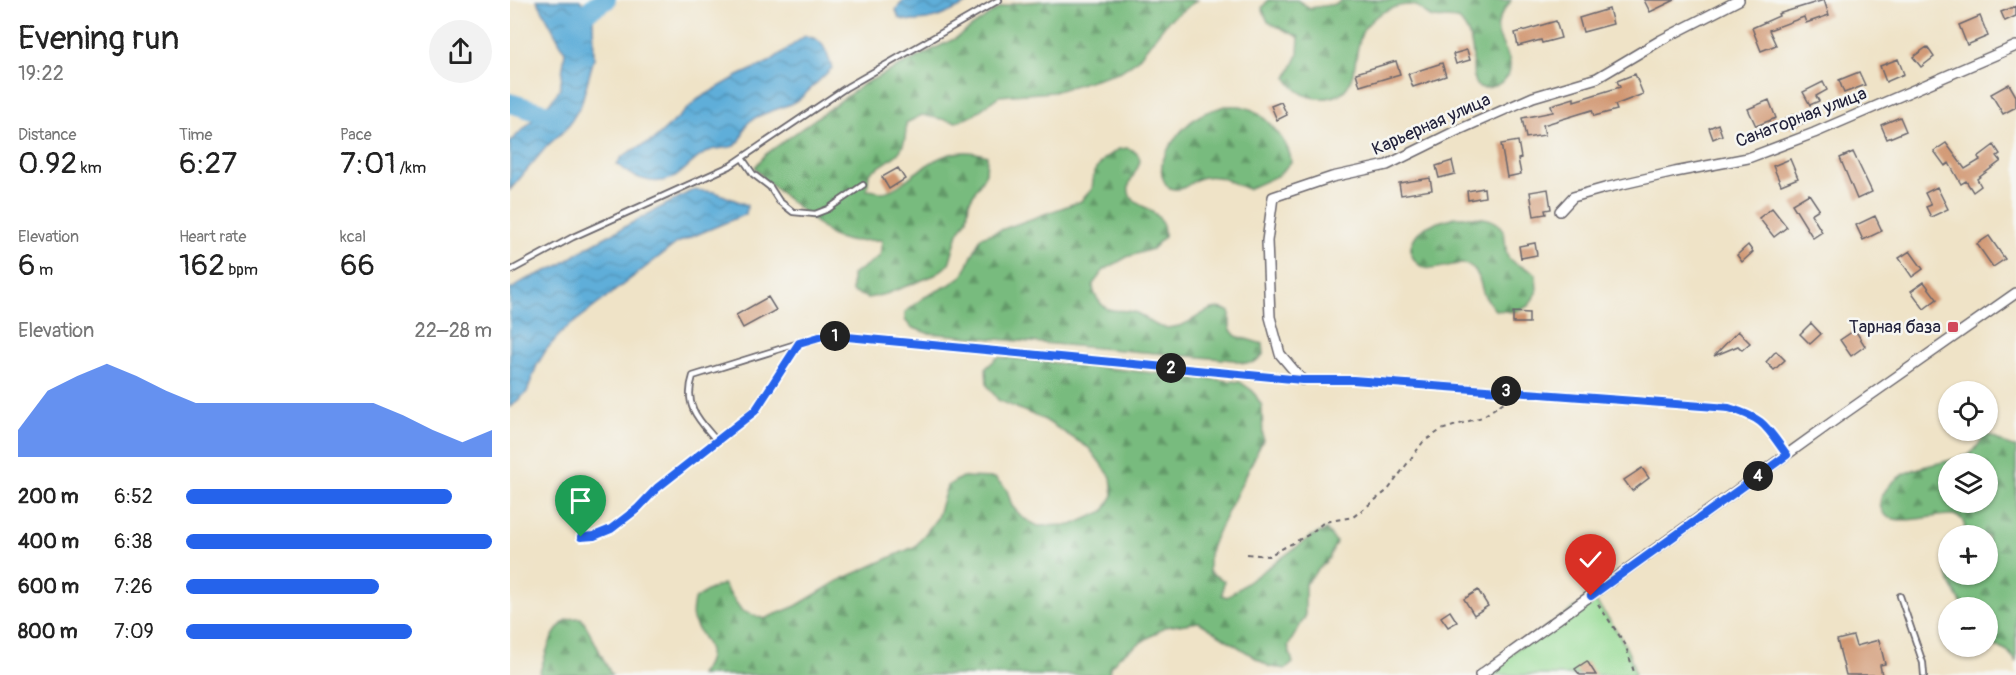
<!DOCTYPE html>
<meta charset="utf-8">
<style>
body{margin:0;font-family:Pangolin,sans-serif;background:#f2f2f2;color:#222;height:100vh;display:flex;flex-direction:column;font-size:22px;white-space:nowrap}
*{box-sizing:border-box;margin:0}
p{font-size:20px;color:#767676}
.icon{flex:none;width:33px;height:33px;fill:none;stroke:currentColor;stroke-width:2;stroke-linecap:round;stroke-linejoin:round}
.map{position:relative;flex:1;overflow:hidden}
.panel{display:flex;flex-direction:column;background:#fff;width:510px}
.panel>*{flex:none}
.tools{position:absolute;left:1428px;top:381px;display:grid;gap:12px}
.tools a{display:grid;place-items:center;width:60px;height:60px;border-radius:50%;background:#fff;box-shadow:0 2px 4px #0004;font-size:30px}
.pin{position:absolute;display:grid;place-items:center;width:51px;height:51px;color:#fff;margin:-62px -26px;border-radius:50% 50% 50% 0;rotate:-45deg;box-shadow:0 0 6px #0007}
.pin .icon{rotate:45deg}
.km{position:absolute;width:30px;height:30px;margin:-15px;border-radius:50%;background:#222;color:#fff;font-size:16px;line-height:30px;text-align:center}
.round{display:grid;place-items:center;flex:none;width:63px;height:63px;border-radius:32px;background:#f2f2f2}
.headline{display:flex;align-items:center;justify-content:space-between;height:102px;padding:0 18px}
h1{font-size:33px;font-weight:600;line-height:45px}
.stats{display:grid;grid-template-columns:repeat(3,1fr);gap:9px;height:102px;padding:6px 18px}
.stats div{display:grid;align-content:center}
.stats b{font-size:30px;font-weight:600}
.stats small{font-size:16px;font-weight:400}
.stats p{font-size:16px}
.chart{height:168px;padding:12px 18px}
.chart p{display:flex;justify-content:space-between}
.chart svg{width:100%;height:108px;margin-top:6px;fill:#2563eb;opacity:.7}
ul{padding:0 18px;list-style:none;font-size:20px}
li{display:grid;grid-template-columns:96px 72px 1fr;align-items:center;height:45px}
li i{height:15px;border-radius:8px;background:#2563eb}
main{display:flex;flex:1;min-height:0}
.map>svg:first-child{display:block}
</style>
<main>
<section class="panel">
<div class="headline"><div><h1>Evening run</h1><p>19:22</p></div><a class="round"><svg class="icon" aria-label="share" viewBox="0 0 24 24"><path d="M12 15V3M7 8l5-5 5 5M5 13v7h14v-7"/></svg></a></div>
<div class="stats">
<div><p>Distance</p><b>0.92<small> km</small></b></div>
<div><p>Time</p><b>6:27</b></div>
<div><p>Pace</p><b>7:01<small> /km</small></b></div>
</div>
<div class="stats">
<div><p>Elevation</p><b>6<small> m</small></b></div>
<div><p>Heart rate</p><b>162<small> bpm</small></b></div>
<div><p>kcal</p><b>66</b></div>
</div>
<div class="chart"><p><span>Elevation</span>22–28 m</p>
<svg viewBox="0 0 160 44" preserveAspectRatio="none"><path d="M0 44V33L10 17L20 11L30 6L40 11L50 17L60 22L70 22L80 22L90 22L100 22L110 22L120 22L130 27L140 33L150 38L160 33V44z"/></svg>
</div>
<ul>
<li><b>200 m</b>6:52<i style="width:87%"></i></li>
<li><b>400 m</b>6:38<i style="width:100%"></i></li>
<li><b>600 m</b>7:26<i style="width:63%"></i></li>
<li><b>800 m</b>7:09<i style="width:74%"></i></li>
</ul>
</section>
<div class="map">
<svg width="1506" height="675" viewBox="0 0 1506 675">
<defs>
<pattern id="forest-firs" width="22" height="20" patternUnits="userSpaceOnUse" patternTransform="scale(1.5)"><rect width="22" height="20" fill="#78bb7e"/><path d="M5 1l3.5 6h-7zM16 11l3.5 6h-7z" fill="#629868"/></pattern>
<pattern id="water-waves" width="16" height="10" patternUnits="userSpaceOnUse" patternTransform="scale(1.5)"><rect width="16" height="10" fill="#5faed9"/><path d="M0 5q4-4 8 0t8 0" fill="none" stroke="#4e8db1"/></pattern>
</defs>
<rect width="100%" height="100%" fill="#f6f6f2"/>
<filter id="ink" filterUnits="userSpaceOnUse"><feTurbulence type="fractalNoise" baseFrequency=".0167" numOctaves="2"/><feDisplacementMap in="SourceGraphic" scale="12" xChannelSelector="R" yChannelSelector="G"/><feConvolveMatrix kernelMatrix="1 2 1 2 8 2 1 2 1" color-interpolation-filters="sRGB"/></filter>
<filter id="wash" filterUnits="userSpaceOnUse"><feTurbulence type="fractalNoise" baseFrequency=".008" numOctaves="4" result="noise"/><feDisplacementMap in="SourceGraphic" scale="24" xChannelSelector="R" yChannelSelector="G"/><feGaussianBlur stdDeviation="1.35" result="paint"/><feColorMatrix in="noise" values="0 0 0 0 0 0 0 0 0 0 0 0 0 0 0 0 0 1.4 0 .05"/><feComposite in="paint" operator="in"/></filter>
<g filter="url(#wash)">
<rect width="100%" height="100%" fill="#efe3c7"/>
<path fill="url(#forest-firs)" stroke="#4d6e5c" stroke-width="1.5" fill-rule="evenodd" d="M549,0h138l-29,21 -32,40 -15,10 -68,21 -54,4 -27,20 -16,6 -34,-7 -16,8c1,32 -12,34 -37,50l-2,17c5,0 10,2 14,2 9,0 19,-7 25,-12 26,-20 49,-36 81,-24l-1,17 -17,29 -2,17 -9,14 -9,31 -14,11 -49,19 -18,4 -16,-6v-17l28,-19 2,-16 -34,1 -16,-5 -67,-56 -10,-13 11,-13 98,-70 92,-46 43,-30 16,-5z
M758,0h29l13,8 26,-4 6,-4h169c-3,8 -12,15 -13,24 -4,18 19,32 10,51 -3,6 -8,9 -14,11 -25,8 -20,-10 -21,-27 0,-11 -3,-25 -10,-34 -7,-11 -18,-5 -29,-7 -7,-1 -9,-6 -15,-10 -12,-8 -36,2 -46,11 -4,4 -9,8 -11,14 -11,25 0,69 -46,65 -12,-1 -24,-10 -29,-20l11,-23 1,-18 -31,-15 -6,-14z
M715,106c6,0 14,-1 19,1 19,4 47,37 47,55l-12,13 -31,14c-17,-5 -29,-17 -48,-11 -9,3 -15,13 -26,11 -4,0 -8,-4 -10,-8 -11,-22 18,-54 35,-65 7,-5 18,-7 26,-10z
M618,148c28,12 -3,27 1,44 3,18 37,13 35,45l-12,12 -25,8 -23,13 -11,14c0,8 2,11 6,17 10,15 24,6 38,12 16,8 19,19 42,13 20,-5 30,-26 51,-14v17l6,7 27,8 1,9c-8,12 -17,12 -30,7l-307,-27 -16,-6 -6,-7v-8l18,-14 26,-13 14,-10 18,-38 100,-36 11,-12 2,-17 11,-14 14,-9z
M945,217c15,0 45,-3 49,17 2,7 1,17 4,23 5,9 20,10 28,17l1,17 -8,15 -16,6 -18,-2c-4,-5 -8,-10 -11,-15 -4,-10 -4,-23 -14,-29 -16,-8 -38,12 -53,-3 -13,-13 -3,-31 11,-37 8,-4 18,-6 27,-9z
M488,357l242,25 13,9 9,15 1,34 -48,98 -6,16v18l15,9 -2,14 5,2 85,-61 14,-6 10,12 -7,16 -24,26v33l-17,29 5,17 -7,6 -16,-2 -71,-45 -34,5 -44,28 -11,12 -1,8h-409c20,-27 3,-31 -7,-56 -2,-5 0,-13 1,-19l13,-9 16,-7 19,27 22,8 32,-13 42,-25 78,-35 21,-28 10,-32 15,-9 33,1 12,12 5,16 11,12 15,8 34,-1 32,-14 9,-16 -2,-18 -22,-29 -44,-28 -47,-20 -11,-15 -1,-17z
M1476,435c12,2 18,12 30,12v214c-9,-12 -14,-15 -28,-15v-38l-26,-1v-3c-13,-21 -19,-29 -14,-54v24h40v-38l-29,-1 6,-8 -3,-8 -8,-4c-19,-1 -41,8 -60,4 -6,-1 -11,-5 -13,-11 -2,-7 0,-12 4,-17 19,-28 56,-25 83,-36 9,-4 11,-14 18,-20zM1438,464h40v38h-40z
M71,618c13,18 19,38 31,57h-73c6,-18 11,-44 28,-55 4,-2 10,-2 14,-2z"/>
<path fill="#96db94" stroke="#5c7e68" stroke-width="1.5" d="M1081,596c18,22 39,49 44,79h-155z"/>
<path fill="url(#water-waves)" stroke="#40688a" stroke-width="1.5" d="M27,0h43l13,19 1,39 -13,47 -14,23 -20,18 -37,44v-48l38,-37 12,-16 5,-37z
M393,0h71c-23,12 -50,28 -75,18l-3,-8z
M295,36c20,2 21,16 27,32l-32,31c-14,9 -32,11 -47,20 -12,8 -7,14 -14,23 -7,9 -21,4 -30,9 -10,4 -17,12 -25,19 -20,20 -49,11 -67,-6l4,-6 10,-7 23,-11 44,-41 40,-23 31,-14z
M183,190l22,2 32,13 -1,9 -69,29 -114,88 -17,19 -9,15 -10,27 -17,15v-117l15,-10 34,-14 30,-20z"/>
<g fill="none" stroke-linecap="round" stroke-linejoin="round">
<path stroke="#5faed9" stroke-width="20" d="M64,33c1,-17 19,-25 32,-33
M0,103l49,15"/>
</g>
<g id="blocks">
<path fill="#d19772" d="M1134,0h31l-25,12z
M1314,0l5,15 -23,8 -2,-6 -35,13 7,15 -15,6 -9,-23 27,-12 -1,-2z
M1506,6v10l-11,5 -4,-9z
M1099,9l4,15 -30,8 -4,-14z
M1470,16l8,20 -21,9 -8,-20z
M1046,21l5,17 -19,5 -1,-3 -23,6 -3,-13z
M1417,47l7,10 -13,10 -8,-10z
M957,50l3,10 -14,4 -3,-10z
M1388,59l6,15 -18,8 -6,-16z
M886,61l4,13 -40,12 -4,-13z
M932,63l4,13 -33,11 -5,-13z
M1349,72l6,13 -21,8 -5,-13z
M1125,74l8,20 -28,11 2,5 -23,6 -2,-6 -49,15 2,10 -19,3 -4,-20 31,-6 -2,-7 23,-7v3l46,-14 -3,-6z
M1313,82l4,8 -11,6 3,5 -9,4 -7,-13z
M1499,84l7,12v11l-13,7 -12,-20z
M1259,100l7,18 -20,8 -8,-17z
M771,102l6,13 -10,5 -6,-14z
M1289,113l4,10 -13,5 -4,-10z
M1390,117l6,14 -19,8 -6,-14z
M1208,124l4,11 -9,4 -4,-11z
M1008,141l3,17 -3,1 3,15 -14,3 -6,-33z
M1436,143l19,26 15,-9 -2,-3 16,-12 6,9 -3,2 4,5 -24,18 4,7 -8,6 -7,-11 -5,3 -12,-21 -4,3 -11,-15z
M1343,152l19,40 -15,7 -17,-41z
M1280,159l8,19 -17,7 -8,-19z
M942,161l3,13 -16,4 -3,-12z
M388,168l7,11 -16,10 -7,-12z
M920,178l2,12 -31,5 -2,-12z
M1427,187l11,22 -17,8 -5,-10 5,-2 -6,-12z
M974,188l1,9 -17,3 -1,-9z
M1038,189l3,20 -6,1 1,4 -12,2 -4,-24z
M1299,194l10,15 -8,5 11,18 -9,6 -21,-34z
M1262,208l15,19 -13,10 -15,-19z
M1365,216l7,15 -19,9 -7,-15z
M1479,236l16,23 -12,8 -16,-23z
M1025,243l2,12 -16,3 -2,-12z
M1238,245l5,7 -11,10 -5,-7z
M1400,251l13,18 -11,8 -13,-19z
M1414,282l13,17 -13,10 -13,-18z
M258,297l8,13 -33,18 -7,-13z
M1003,312l16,1v10h-16z
M1301,323l10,11 -11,10 -10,-10z
M1345,330l10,16 -14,10 -11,-16z
M1228,331l12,12 -8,7 -4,-4 -24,10z
M1266,351l9,9 -11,10 -8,-8z
M1132,468l7,10 -17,13 -8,-11z
M968,590l10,16 -14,9 -10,-16z
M940,611l7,11 -9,5 -7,-10z
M1343,636l3,10 23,-6 6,24 -5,1 2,10h-36l-9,-35z
M1077,661l9,14h-16l-5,-6z"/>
</g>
</g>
<g filter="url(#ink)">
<use href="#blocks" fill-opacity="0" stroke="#6a666c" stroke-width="1.5"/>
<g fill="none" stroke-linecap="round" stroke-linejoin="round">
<defs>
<path id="service" d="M232,158l11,16 17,13 9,14 14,11 22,2 13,-5 35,-24
M0,271l63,-34 157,-71 117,-79 152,-87
M207,441c-18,-21 -34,-35 -24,-65l106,-33
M71,537l13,-1 17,-7 26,-20 20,-21 98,-77 44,-68 27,-8 476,45 51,-1 376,29c36,11 36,17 58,47
M1390,596l23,67 1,12"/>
<path id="minor" d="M1050,211l13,-14 32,-9 70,-16 73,-14 66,-25 202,-87
M792,380l-22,-26 -10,-37 -3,-76 6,-44 59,-20 55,-12 67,-33 79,-35 64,-19 64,-38 78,-40
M970,675l355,-255 181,-127"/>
</defs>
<use href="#service" stroke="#6a666c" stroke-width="8"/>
<use href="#minor" stroke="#6a666c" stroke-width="12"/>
<path stroke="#6a666c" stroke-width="2" stroke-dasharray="4.5 4.5" stroke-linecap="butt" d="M737,554l21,2 42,-22 14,-12 29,-5 35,-27 35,-48 18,-12 41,-13 22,-15 1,-5
M1088,604l27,40 10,31"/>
<use href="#service" stroke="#fff" stroke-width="4.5"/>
<use href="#minor" stroke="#fff" stroke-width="9"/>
</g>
</g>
<g fill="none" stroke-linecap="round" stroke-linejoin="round" filter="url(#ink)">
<defs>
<path id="route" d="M71,537l13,-1 17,-7 26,-20 20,-21 98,-77 44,-68 27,-8 476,45h51l376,28c36,11 36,17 58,47l-196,141"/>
</defs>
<use href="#route" stroke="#fff" stroke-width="12"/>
<use href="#route" stroke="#2563eb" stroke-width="8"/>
</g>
<rect fill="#d1495b" stroke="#f6f6f2" stroke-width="2" x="1437" y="321" width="12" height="12" rx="3"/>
<g text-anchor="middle" stroke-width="5" stroke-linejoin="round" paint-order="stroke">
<g font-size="18" fill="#22223b" stroke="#f6f6f2">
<text transform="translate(1291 117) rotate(-21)" y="6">Санаторная улица</text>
<text transform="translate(921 124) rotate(-24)" y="6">Карьерная улица</text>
</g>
<g font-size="18" fill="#22223b" stroke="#f6f6f2" text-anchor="end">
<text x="1431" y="333">Тарная база</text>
</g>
</g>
</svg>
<div class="tools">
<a><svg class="icon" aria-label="locate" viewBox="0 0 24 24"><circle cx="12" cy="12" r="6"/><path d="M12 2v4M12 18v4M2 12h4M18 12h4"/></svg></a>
<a><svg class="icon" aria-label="layers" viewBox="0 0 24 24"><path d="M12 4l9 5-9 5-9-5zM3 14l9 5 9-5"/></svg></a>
<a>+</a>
<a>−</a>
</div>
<div class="pin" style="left:71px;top:537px;background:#1e9e55"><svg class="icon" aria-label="arrive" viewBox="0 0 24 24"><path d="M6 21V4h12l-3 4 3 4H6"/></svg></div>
<div class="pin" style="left:1081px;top:596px;background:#d93025"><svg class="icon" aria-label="check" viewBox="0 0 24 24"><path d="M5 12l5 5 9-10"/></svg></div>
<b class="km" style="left:325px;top:336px">1</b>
<b class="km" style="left:661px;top:368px">2</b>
<b class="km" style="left:996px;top:391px">3</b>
<b class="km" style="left:1248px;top:476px">4</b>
</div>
</main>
